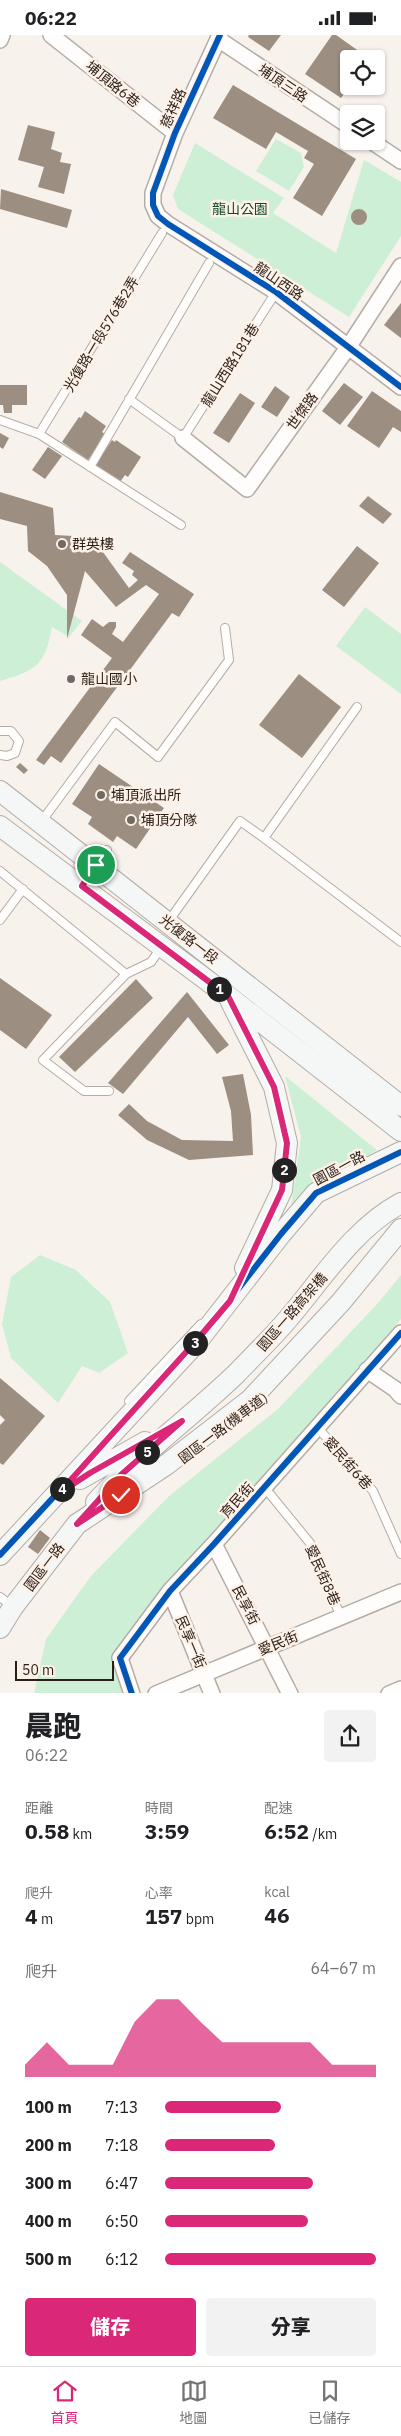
<!DOCTYPE html>
<html lang="zh-TW">
<meta charset="utf-8">
<style>
body{margin:0;font-family:"IBM Plex Sans","Noto Sans TC",sans-serif;background:#f2f2f2;color:#202124;height:100vh;display:flex;flex-direction:column;font-size:19px;white-space:nowrap}
*{box-sizing:border-box;margin:0}
p{font-size:16px;color:#757577}
.icon{flex:none;width:28px;height:28px;fill:none;stroke:currentColor;stroke-width:2;stroke-linecap:round;stroke-linejoin:round}
.map{position:relative;height:1658px;overflow:hidden}
.drawer{display:flex;flex-direction:column;background:#fff;flex:1}
.drawer>*{flex:none}
.controls{position:absolute;left:340px;top:15px;display:grid;gap:10px}
.controls a{display:grid;place-items:center;width:45px;height:45px;border-radius:5px;background:#fff;box-shadow:0 1px 4px #0004;font-size:25px}
.scale{position:absolute;left:15px;bottom:12px;width:99px;box-sizing:border-box;padding-left:5px;border:2px solid #2a1f17;border-top:0;font-size:14px;line-height:18px;white-space:nowrap;color:#2a1f17;-webkit-text-stroke:4px #fdf1e8;paint-order:stroke}
.pin{position:absolute;display:grid;place-items:center;width:42px;height:42px;color:#fff;margin:-21px;border:2px solid #fff;border-radius:50%;box-shadow:0 1px 5px #0007}
.km{position:absolute;width:25px;height:25px;margin:-12px;border-radius:50%;background:#222;color:#fff;font-size:14px;line-height:25px;text-align:center}
.round{display:grid;place-items:center;flex:none;width:52px;height:52px;border-radius:5px;background:#f2f2f2}
.summary{display:flex;align-items:center;justify-content:space-between;height:85px;padding:0 25px}
h1{font-size:28px;font-weight:800;line-height:38px}
.stats{display:grid;grid-template-columns:repeat(3,1fr);gap:8px;height:85px;padding:5px 25px}
.stats div{display:grid;align-content:center}
.stats b{font-size:21px;font-weight:800}
.stats small{font-size:14px;font-weight:400}
.stats p{font-size:14px}
.chart{height:140px;padding:10px 25px}
.chart p{display:flex;justify-content:space-between}
.chart svg{width:100%;height:90px;margin-top:5px;fill:#db2777;opacity:.7}
.button{display:flex;gap:10px;margin-top:auto;padding:10px 25px}
.button a{flex:1;height:58px;border-radius:5px;background:#db2777;color:#fff;font-size:20px;font-weight:800;line-height:58px;text-align:center}
.button a+a{background:#f2f2f2;color:#202124}
ul{padding:0 25px;list-style:none;font-size:16px}
li{display:grid;grid-template-columns:80px 60px 1fr;align-items:center;height:38px}
li i{height:12px;border-radius:6px;background:#db2777}
.status{display:flex;justify-content:space-between;align-items:center;height:35px;padding:0 25px;background:#fff;direction:ltr}
.status svg{height:14px;fill:currentColor}
.dock{display:flex;justify-content:space-around;align-items:center;height:70px;border-top:1px solid #e0e0e0;background:#fff;font-size:14px;color:#757577}
.dock a{display:grid;justify-items:center;gap:2px}
.dock .on{color:#db2777}
.map>svg:first-child{display:block}
</style>
<div class="status"><b>06:22</b><svg viewBox="0 0 49 12"><path d="M0 12V9h3v3zM5 12V6h3v6zM10 12V3h3v9zM15 12V0h3v12zM26 1h20v11H26zM47 4h2v5h-2z"/></svg></div>
<div class="map">
<svg width="401" height="1659" viewBox="0 0 401 1659">
<rect width="100%" height="100%" fill="#f8f2ed"/>
<path fill="#cdefd5" d="M276,104l25,14 3,14 -15,24 -33,-20z
M195,108l89,55 -11,15 63,40 28,-93 37,22v54l-52,81 -171,-108 -5,-14z
M0,527l82,59 -13,16 -17,-10c-7,38 -15,43 -52,54z
M365,572l36,27v60l-65,-48z
M285,1041l92,74 -59,34 -28,30 11,-77z
M40,1220l36,15 34,32 18,51 -29,20 -17,-7 -24,37 -47,-45 -9,-34 9,-47z
M401,1240v44l-236,268 -52,70 10,36 -89,1 12,-55 45,-63 77,-79 110,-88 101,-107z"/>
<path fill="#9c8e80" d="M249,0h32l-12,16 -21,-14z
M332,0h4l34,24h-21l1,27 -9,12 -36,-24z
M233,50l123,74 -34,57 -29,-18 21,-34 -10,-6 4,-7 -32,-19 -10,17 -53,-31z
M28,90l27,7 -4,17 11,4 -2,9 11,2 -7,30 -26,-7 6,-20 -26,-7z
M1,154l71,21 -5,18 -67,-19z
M351 182a8 8 0 1 1 16 0a8 8 0 1 1-16 0Z
M401,268v35l-17,-13z
M344,348l19,14 -23,28 -18,-14z
M0,350h27v20h-15v8h-8l-1,-8h-3z
M275,351l15,11 -13,20 -16,-10z
M372,356l29,20v21l-8,-5 -14,21 -32,-22z
M240,358l15,10 -26,40 -16,-10z
M85,376l21,15 -4,6 3,2 -17,26 -26,-18 17,-25 2,1z
M0,398l9,5 -6,11 -3,-2z
M112,405l3,2 1,-2 25,17 -13,20 -3,-2 -5,7 -25,-17z
M48,412l14,9 -17,23 -13,-9z
M0,457l53,16 2,27 37,2 37,51 9,-8 -6,-5 2,-4 -12,-8 8,-11 64,42 -15,23 -7,-4 -111,150 -10,-7 -7,9 -8,-5 76,-102 -31,-23 11,-16 11,8 6,-5h7v5l-4,7 11,8 36,-48 -13,-9 -30,22 -31,-36 -18,68v-44l-20,-29 -19,-15 -1,-25 -27,-7z
M368,461l24,18 -9,10 -24,-18z
M357,511l22,17 -35,44 -22,-17z
M299,639l42,33 -39,51 -43,-33z
M20,728l8,7 -4,4 -8,-7z
M99,729l65,44 -28,41 -19,-13 -4,6 -25,-18 4,-7 -20,-13z
M0,943l52,37 -26,34 -26,-19z
M136,944l17,19 -78,74 -16,-15z
M187,957l42,53 -12,9 -29,-37 -65,77 -15,-11z
M243,1039l8,41 2,40 -64,5 -42,-20 -29,-25 11,-11 18,17 35,19 51,1 -2,-30 -9,-34z
M0,1343l45,38 -42,49 -3,-2v-38l5,-5 -5,-5z
M40,1495l10,8 -12,16 -10,-7z"/>
<g fill="none" stroke-linecap="round" stroke-linejoin="round">
<defs>
<path id="lane" d="M129,364l54,39 93,-146
M0,385l39,14 142,91
M39,399l123,-201
M90,432l119,-204
M0,696h11l8,10 -4,12 -8,3 -7,-1
M41,787l74,-100 43,35 71,-97 -4,-32
M264,803l137,104
M0,836l126,103 25,-12 10,-14
M82,850l25,-35
M0,885l23,-31
M168,887l72,-101 24,17 93,-131
M109,1056h-25l-41,-31 83,-86
M129,1366l72,-77
M318,1393l55,63 28,63
M265,1453l45,55 31,74
M0,1562l12,9"/>
<path id="street" d="M51,0l124,98
M220,0l-45,98 -22,60v12l5,11 10,8 108,68 125,95
M218,4l131,87
M0,5l2,-5
M371,106l30,20
M183,403l64,51 102,-143 52,-80
M367,1335l28,19 6,7
M214,1509l76,150
M170,1556l42,103
M132,1659l-12,-36 50,-67 44,-47 187,-211
M156,1659l245,-102
M389,1659l12,-5"/>
<path id="secondary" d="M0,756l401,315
M0,791l228,170 173,135
M231,967l43,85 13,56 -5,47 -37,78
M80,1444l65,-37
M96,1467c43,-47 94,-84 140,-128 17,-18 36,-36 52,-55 34,-40 66,-91 113,-116
M0,1520l197,-213 84,-108 35,-41 85,-41
M0,1593l13,-21 64,-83 89,-59 84,-65 91,-98 60,-73"/>
</defs>
<use href="#lane" stroke="#b4aca6" stroke-width="10"/>
<use href="#street" stroke="#b4aca6" stroke-width="18"/>
<use href="#secondary" stroke="#b4aca6" stroke-width="22"/>
<use href="#lane" stroke="#fefdfc" stroke-width="8"/>
<use href="#street" stroke="#fefdfc" stroke-width="15"/>
<use href="#secondary" stroke="#f4f7f6" stroke-width="20"/>
<defs>
<path id="cycleway" d="M220,0l-45,98 -22,60v12l5,11 10,8 108,68 125,95
M0,1520l197,-213 84,-108 35,-41 85,-41
M132,1659l-12,-36 50,-67 44,-47 187,-211"/>
</defs>
<use href="#cycleway" stroke="#fdf1e8" stroke-width="9"/>
<use href="#cycleway" stroke="#0057b8" stroke-width="6"/>
</g>
<g fill="none" stroke-linecap="round" stroke-linejoin="round">
<defs>
<path id="route" d="M96,830l-14,21 146,110 46,91 13,56 -5,47 -52,111 -34,40 -138,153 32,-21 92,-52 -60,53 -45,50 44,-29"/>
</defs>
<use href="#route" stroke="#fff" stroke-width="10"/>
<use href="#route" stroke="#db2777" stroke-width="6"/>
</g>
<g fill="#726962" stroke="#fdf1e8" stroke-width="2">
<circle cx="62" cy="509" r="5"/>
<circle cx="71" cy="644" r="5"/>
<circle cx="101" cy="760" r="5"/>
<circle cx="131" cy="785" r="5"/>
</g>
<g text-anchor="middle" stroke-width="5" stroke-linejoin="round" paint-order="stroke">
<g font-size="14" fill="#2a1f17" stroke="#fdf1e8">
<text transform="translate(283 48) rotate(34)" y="5">埔頂三路</text>
<text transform="translate(113 49) rotate(39)" y="5">埔頂路6巷</text>
<text transform="translate(173 73) rotate(-66)" y="5">慈祥路</text>
<text transform="translate(279 246) rotate(34)" y="5">龍山西路</text>
<text transform="translate(101 299) rotate(-59)" y="5">光復路一段576巷2弄</text>
<text transform="translate(230 330) rotate(-58)" y="5">龍山西路181巷</text>
<text transform="translate(302 376) rotate(-54)" y="5">世傑路</text>
<text transform="translate(189 904) rotate(38)" y="5">光復路一段</text>
<text transform="translate(339 1133) rotate(-28)" y="5">園區一路</text>
<text transform="translate(292 1277) rotate(-49)" y="5">園區一路高架橋</text>
<text transform="translate(223 1393) rotate(-37)" y="5">園區一路(機車道)</text>
<text transform="translate(348 1428) rotate(49)" y="5">愛民街6巷</text>
<text transform="translate(237 1465) rotate(-48)" y="5">育民街</text>
<text transform="translate(44 1532) rotate(-53)" y="5">園區一路</text>
<text transform="translate(323 1540) rotate(66)" y="5">愛民街8巷</text>
<text transform="translate(246 1570) rotate(63)" y="5">民享街</text>
<text transform="translate(191 1607) rotate(67)" y="5">民享一街</text>
<text transform="translate(278 1608) rotate(-22)" y="5">愛民街</text>
</g>
<g font-size="14" fill="#0f492a" stroke="#fdf1e8">
<text x="240" y="179">龍山公園</text>
</g>
<g font-size="14" fill="#2a1f17" stroke="#fdf1e8" text-anchor="start">
<text x="72" y="514">群英樓</text>
<text x="81" y="649">龍山國小</text>
<text x="111" y="765">埔頂派出所</text>
<text x="141" y="790">埔頂分隊</text>
</g>
</g>
</svg>
<div class="controls">
<a><svg class="icon" aria-label="locate" viewBox="0 0 24 24"><circle cx="12" cy="12" r="6"/><path d="M12 2v4M12 18v4M2 12h4M18 12h4"/></svg></a>
<a><svg class="icon" aria-label="layers" viewBox="0 0 24 24"><path d="M12 4l9 5-9 5-9-5zM3 14l9 5 9-5"/></svg></a>
</div>
<div class="scale">50 m</div>
<div class="pin" style="left:96px;top:830px;background:#1e9e55"><svg class="icon" aria-label="arrive" viewBox="0 0 24 24"><path d="M6 21V4h12l-3 4 3 4H6"/></svg></div>
<div class="pin" style="left:121px;top:1460px;background:#d93025"><svg class="icon" aria-label="check" viewBox="0 0 24 24"><path d="M5 12l5 5 9-10"/></svg></div>
<b class="km" style="left:219px;top:954px">1</b>
<b class="km" style="left:284px;top:1135px">2</b>
<b class="km" style="left:195px;top:1308px">3</b>
<b class="km" style="left:62px;top:1454px">4</b>
<b class="km" style="left:147px;top:1417px">5</b>
</div>
<section class="drawer">
<div class="summary"><div><h1>晨跑</h1><p>06:22</p></div><a class="round"><svg class="icon" aria-label="share" viewBox="0 0 24 24"><path d="M12 15V3M7 8l5-5 5 5M5 13v7h14v-7"/></svg></a></div>
<div class="stats">
<div><p>距離</p><b>0.58<small> km</small></b></div>
<div><p>時間</p><b>3:59</b></div>
<div><p>配速</p><b>6:52<small> /km</small></b></div>
</div>
<div class="stats">
<div><p>爬升</p><b>4<small> m</small></b></div>
<div><p>心率</p><b>157<small> bpm</small></b></div>
<div><p>kcal</p><b>46</b></div>
</div>
<div class="chart"><p><span>爬升</span>64–67 m</p>
<svg viewBox="0 0 160 44" preserveAspectRatio="none"><path d="M0 44V38L10 27L20 38L30 38L40 38L50 17L60 6L70 6L80 17L90 27L100 27L110 27L120 27L130 27L140 38L150 38L160 38V44z"/></svg>
</div>
<ul>
<li><b>100 m</b>7:13<i style="width:55%"></i></li>
<li><b>200 m</b>7:18<i style="width:52%"></i></li>
<li><b>300 m</b>6:47<i style="width:70%"></i></li>
<li><b>400 m</b>6:50<i style="width:68%"></i></li>
<li><b>500 m</b>6:12<i style="width:100%"></i></li>
</ul>
<div class="button"><a>儲存</a><a>分享</a></div>
</section>
<nav class="dock">
<a class="on"><svg class="icon" aria-label="home" viewBox="0 0 24 24"><path d="M3 11l9-7 9 7M6 9v11h12V9"/></svg>首頁</a>
<a><svg class="icon" aria-label="map" viewBox="0 0 24 24"><path d="M3 6l6-2 6 2 6-2v14l-6 2-6-2-6 2zM9 4v14M15 6v14"/></svg>地圖</a>
<a><svg class="icon" aria-label="saved" viewBox="0 0 24 24"><path d="M7 4h10v16l-5-4-5 4z"/></svg>已儲存</a>
</nav>
